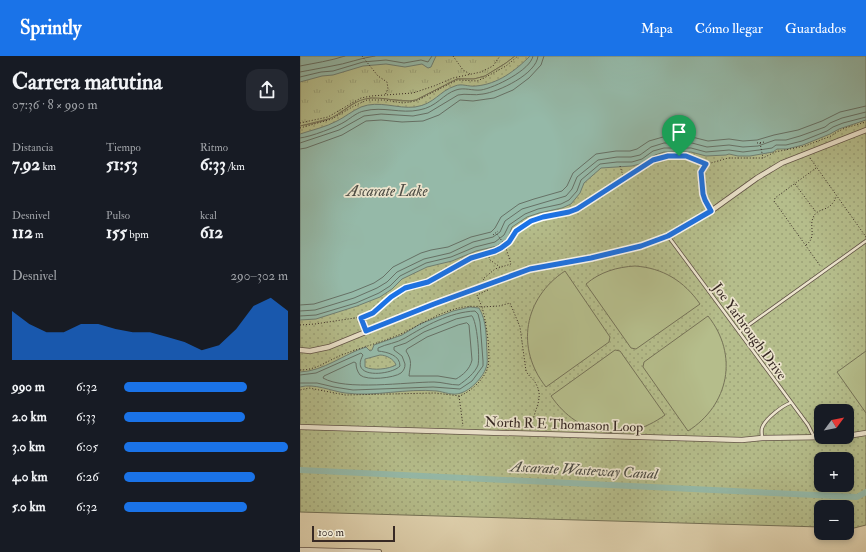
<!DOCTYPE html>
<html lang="es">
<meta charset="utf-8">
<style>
body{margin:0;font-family:"IM FELL Double Pica",serif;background:#242831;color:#f1f3f6;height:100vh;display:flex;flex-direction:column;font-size:15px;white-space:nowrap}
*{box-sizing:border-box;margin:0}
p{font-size:13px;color:#9ea1a6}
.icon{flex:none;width:22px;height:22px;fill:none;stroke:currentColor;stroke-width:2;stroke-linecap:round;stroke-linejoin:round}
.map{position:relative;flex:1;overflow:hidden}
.sheet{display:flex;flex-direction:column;background:#171b24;width:300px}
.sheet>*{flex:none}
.needle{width:26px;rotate:58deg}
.fabs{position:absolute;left:514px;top:348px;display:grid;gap:8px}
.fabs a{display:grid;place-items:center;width:40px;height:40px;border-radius:8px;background:#171b24;box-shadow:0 2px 6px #0003;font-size:20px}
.scale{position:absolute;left:12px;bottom:10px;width:83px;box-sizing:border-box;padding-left:4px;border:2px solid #372924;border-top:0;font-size:11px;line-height:14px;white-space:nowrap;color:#372924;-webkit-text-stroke:3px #ece4cd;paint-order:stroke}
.pin{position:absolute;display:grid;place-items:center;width:34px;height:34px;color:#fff;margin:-41px -17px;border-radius:50% 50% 50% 0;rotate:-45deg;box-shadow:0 0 4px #0007}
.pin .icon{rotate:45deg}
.round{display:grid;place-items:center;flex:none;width:42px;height:42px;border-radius:12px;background:#242831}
.headline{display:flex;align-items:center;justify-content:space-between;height:68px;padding:0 12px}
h1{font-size:22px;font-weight:700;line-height:30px}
.stats{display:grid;grid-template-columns:repeat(3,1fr);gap:6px;height:68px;padding:4px 12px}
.stats div{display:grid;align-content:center}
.stats b{font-size:17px;font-weight:700}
.stats small{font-size:11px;font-weight:400}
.stats p{font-size:11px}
.chart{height:112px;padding:8px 12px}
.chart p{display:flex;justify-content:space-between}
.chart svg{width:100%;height:72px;margin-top:4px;fill:#1a73e8;opacity:.7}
ul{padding:0 12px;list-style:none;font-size:13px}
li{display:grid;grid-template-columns:64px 48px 1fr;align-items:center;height:30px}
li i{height:10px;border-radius:5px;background:#1a73e8}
header{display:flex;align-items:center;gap:24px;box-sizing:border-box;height:56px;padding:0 20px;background:#1a73e8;color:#fff}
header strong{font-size:19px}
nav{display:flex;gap:22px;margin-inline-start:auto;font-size:14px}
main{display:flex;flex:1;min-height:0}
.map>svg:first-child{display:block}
</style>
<header>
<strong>Sprintly</strong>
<nav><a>Mapa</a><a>Cómo llegar</a><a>Guardados</a></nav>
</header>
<main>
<section class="sheet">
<div class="headline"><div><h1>Carrera matutina</h1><p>07:36 · 8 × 990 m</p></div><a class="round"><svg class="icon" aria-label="share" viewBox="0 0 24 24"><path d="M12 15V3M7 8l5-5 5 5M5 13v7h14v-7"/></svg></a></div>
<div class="stats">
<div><p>Distancia</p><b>7.92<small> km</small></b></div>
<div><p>Tiempo</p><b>51:53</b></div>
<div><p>Ritmo</p><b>6:33<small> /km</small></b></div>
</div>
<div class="stats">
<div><p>Desnivel</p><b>112<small> m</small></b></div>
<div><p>Pulso</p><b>155<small> bpm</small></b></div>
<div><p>kcal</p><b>612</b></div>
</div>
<div class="chart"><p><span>Desnivel</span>290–302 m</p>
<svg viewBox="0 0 160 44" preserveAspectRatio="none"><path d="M0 44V14L10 22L20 27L30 27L40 22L50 22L60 25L70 27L80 27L90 30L100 33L110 38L120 35L130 25L140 11L150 6L160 14V44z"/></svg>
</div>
<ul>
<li><b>990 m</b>6:32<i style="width:75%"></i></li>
<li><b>2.0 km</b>6:33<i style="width:74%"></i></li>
<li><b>3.0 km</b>6:05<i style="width:100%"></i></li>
<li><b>4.0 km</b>6:26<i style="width:80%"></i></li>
<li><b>5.0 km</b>6:32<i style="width:75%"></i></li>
</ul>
</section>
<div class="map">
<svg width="566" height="496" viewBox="0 0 566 496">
<defs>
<pattern id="grass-tufts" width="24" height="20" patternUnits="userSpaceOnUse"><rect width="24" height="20" fill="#b5bd8b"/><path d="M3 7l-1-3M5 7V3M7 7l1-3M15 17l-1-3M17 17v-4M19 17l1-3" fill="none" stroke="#9ca278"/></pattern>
<pattern id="park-dots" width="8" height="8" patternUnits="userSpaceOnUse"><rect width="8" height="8" fill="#b5bd8b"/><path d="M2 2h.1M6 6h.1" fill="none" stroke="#9ca278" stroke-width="1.8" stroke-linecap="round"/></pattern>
</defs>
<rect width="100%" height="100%" fill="#e2d5b2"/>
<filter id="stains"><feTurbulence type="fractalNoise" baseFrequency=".005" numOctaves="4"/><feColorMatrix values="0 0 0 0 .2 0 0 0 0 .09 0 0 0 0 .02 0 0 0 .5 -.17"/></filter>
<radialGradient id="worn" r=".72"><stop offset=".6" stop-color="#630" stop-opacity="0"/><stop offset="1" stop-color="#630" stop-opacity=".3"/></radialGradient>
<path fill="url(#grass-tufts)" stroke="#767358" d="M0,0h215l-9,7 -21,13 -11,3h-17l-41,21 -6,1 -40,-3 -17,6 -21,14 -32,8z"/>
<path fill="url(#park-dots)" stroke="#767358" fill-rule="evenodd" d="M215,0h351v469l-12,3h-7v-21h-26v20l-521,-15v-386c10,-2 23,-4 33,-9 11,-5 19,-15 32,-18 17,-4 34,5 51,1l41,-21h17l11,-3 21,-13zM521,355h26v26h-26zM521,403h26v26h-26z"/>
<path fill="#b5bd8b" stroke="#767358" d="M335,210c28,2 49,15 65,38l-64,45 -5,-1 -45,-64c14,-12 31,-17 49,-18z
M265,215l45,66 -1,5 -63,45c-31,-39 -22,-89 19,-116z
M408,260c31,39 21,89 -20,115l-45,-64 1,-5z
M315,294l5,1 45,64c-40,29 -86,22 -114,-19z
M566,295v62l-29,-41z"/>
<path fill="#95b9a8" stroke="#6f7f73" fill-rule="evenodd" d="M0,0h136l-5,11 -3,1 -6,-4 -17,3 -19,-3 -23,2 -30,9 -11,1 -22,6z
M230,0h336v64l-27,9 -9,5 -27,11 -16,4h-10l-4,3 -23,4h-12l-9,-2 -3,1 -20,1 -15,-4h-27l-9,3 -11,8 -12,3 -31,2 -17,15 -4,10 -9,11 -9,4 -23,5 -12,4 -15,10 -4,11 -11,8 -21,5 -24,10 -25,6 -25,12 -10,10 -12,8 -23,9 -41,13 -16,1v-186c12,-4 26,-7 37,-13 8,-4 15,-10 24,-14 18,-7 36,2 54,0 20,-3 24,-16 40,-21 7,-3 13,1 21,0 22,-2 39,-15 54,-30z
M170,251l9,1c8,13 7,30 8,45 0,5 1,10 -1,15 -3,9 -15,22 -25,25 -8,3 -17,-1 -24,-2 -31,-3 -62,6 -92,2 -14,-2 -31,-10 -45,-6v-15c24,-1 44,-18 66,-25l4,4 2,-1 2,-5 28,-10 18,-11 33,-13zM80,299c6,0 14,4 16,10 -7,4 -23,6 -31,2v-8z"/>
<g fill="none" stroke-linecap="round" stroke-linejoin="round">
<path stroke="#667166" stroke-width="1" d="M0,10c15,-3 30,-5 45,-10
M0,16c11,-2 21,-4 32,-6 14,-2 28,-8 43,-10
M0,21l21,-5 12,-1 30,-9 23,-2 18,3 17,-3 7,2 4,-6
M0,82c10,-1 37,-11 46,-17 6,-4 12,-9 18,-10 19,-5 37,3 55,-1 18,-3 24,-16 37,-20 8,-3 17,1 25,0 13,-2 50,-20 52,-34
M0,87l39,-13 25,-14 17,-2 32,2 15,-3 30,-18c8,-2 16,1 25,-1 15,-2 54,-20 55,-38
M0,93l6,-1 36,-13 24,-14 15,-1 21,2 21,-1 16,-6 21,-15 13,1 21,-3 19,-8 16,-12 12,-13 3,-9
M0,249l14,-1 38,-12 22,-9 9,-6 10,-10 28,-14 10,-3 17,-3 23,-10 20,-5 4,-4 6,-11 18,-13 15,-5 28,-8 5,-5 6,-13 23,-19 20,-3h14l7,-2 12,-8 14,-4h29l16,4 21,-2 14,2 14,-1 17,-5 24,-5 24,-9 18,-9 26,-6
M0,255l15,-1 39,-12 23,-10 10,-6 10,-10 27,-13 26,-6 23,-11 20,-5 7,-5 5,-11 17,-12 44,-13 6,-7 5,-12 21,-17 19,-3h14l9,-2 11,-8 13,-4h28l15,4 22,-2 14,2 15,-1 17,-6h11l14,-4 25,-9 5,-4 12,-5 24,-6
M0,260l16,-1 40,-12 23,-10 11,-7 10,-10 26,-13 25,-6 24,-10 20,-5 9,-7 5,-10 16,-11 13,-5 23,-5 8,-4 8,-9 4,-11 19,-16 17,-2h15l10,-3 11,-8 11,-3h27l15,4 23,-2 14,2 16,-2 13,-2 4,-3h10l16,-4 25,-10 6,-4 10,-4 23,-6
M172,260c5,5 8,41 6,49 -3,8 -12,15 -19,20 -9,0 -17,-3 -25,-3 -28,0 -89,9 -111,-4l1,-2 30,-14 2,1c0,4 1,8 4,12 7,6 34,3 41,-2 3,-3 4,-5 4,-9l-3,-8 -8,-6v-3l12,-4 18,-11 32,-13z
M167,267l2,2 3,35c-2,9 -9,15 -16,19l-18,-3h-29c1,-11 4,-14 -3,-25l1,-2 20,-12 31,-12z
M0,319l16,-2 45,-20 2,2c-14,25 29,20 37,11 0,-11 -13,-14 -22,-15v-3c8,-4 19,-5 27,-10 20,-12 45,-26 70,-27l3,3 2,8 3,39v5l-11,15 -12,8 -27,-2 -80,3 -19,-3 -17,-4h-17"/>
<path stroke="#95b9a8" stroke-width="6" d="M0,414l557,27 9,-5"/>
<defs>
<path id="service" d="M368,180l140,189 6,12
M439,276l127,-91
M462,382c0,-3 -1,-7 0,-10 3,-9 20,-22 28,-25"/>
<path id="minor" d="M0,294l10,1 19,-4 105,-43 96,-35 76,-14 35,-9 27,-10 43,-25 46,-33 25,-15 84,-33
M0,371l442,13 20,-2 66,-1
M547,380l19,-3
M0,494l79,2"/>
</defs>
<use href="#service" stroke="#625448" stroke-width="4"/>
<use href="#minor" stroke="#625448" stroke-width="6"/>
<path stroke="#372924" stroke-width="1" stroke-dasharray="1 2" stroke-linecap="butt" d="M62,0l16,20 9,6 1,7 -3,6
M153,0l10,14 7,4
M0,67l28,-6 24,-14 9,-5 10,-2 42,-3 21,-7 19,-8 28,-6 12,-6 7,-10
M0,72l32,-9 22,-13 13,-6h18l18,3 13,-2 41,-21 20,1 7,-3 22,-12 12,-10
M457,87l8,-1
M460,87l3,15
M510,102l56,79
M405,108c-6,12 -4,31 4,43
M320,110l4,13
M516,112l-41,30 -1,3 47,66
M495,128l21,28
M193,179l5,-4
M506,189c11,-8 3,-18 7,-27 3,-9 12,-7 18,-13 2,-2 4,-5 5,-8
M188,198l2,6 10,7
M184,224l-1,-1 12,-10 16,-5 -6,-19 -9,-12
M188,234l-11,5 5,12 17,-1 11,-3 10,24 6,44c3,6 8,8 10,13 9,15 -4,28 -4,44
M62,263l2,8
M0,269l15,-1 53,-8 11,-8 12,-11 14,-8 23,-7 43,-24 24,-7 6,-3 8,-6 7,-11 15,-10 12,-4 26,-5 8,-3 80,-50 11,-3h14l24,8 5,-1 17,-5h35l12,-6 30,-6 26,-10 6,-4 8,-4 21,-6
M0,314c15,0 24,-7 37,-13 19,-8 39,-13 59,-21 27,-11 55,-34 86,-29 4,14 10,50 5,63 -5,11 -16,21 -27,26l-25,-3 -90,2 -36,-7 -9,2
M159,340l4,30"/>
<use href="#service" stroke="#ece4cd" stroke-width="2.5"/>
<use href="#minor" stroke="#ece4cd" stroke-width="4.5"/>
</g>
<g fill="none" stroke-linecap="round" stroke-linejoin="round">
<defs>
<path id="route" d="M368,100h18l20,8 -5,8 2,22 2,6 6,11 -43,25 -27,10 -50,12 -61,11 -96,35 -68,27 -5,-13 12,-5 18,-16 14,-9 23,-6 43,-24 24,-7 6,-3 8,-6 7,-11 15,-10 12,-4 26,-5 8,-3 76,-49z"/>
</defs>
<use href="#route" stroke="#fff" stroke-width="8"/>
<use href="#route" stroke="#1a73e8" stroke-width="5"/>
</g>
<g text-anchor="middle" stroke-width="3.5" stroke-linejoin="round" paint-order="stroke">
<g font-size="14" fill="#372924" stroke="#ece4cd">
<text transform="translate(450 275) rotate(54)" y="5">Joe Yarbrough Drive</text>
<text transform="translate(264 368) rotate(2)" y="5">North R E Thomason Loop</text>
</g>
<g font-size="15" font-style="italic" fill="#4e4d45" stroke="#ece4cd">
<text x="87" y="140">Ascarate Lake</text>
<text transform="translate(284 414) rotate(3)" y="5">Ascarate Wasteway Canal</text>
</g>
</g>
<rect width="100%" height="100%" filter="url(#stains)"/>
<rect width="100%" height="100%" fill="url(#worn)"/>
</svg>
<div class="fabs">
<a><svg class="needle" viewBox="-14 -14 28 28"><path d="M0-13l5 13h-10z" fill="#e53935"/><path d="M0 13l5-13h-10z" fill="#9ea1a6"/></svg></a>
<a>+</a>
<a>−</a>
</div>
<div class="scale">100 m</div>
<div class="pin" style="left:379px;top:100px;background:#1e9e55"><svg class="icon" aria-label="arrive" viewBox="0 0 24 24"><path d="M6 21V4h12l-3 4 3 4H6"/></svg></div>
</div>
</main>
